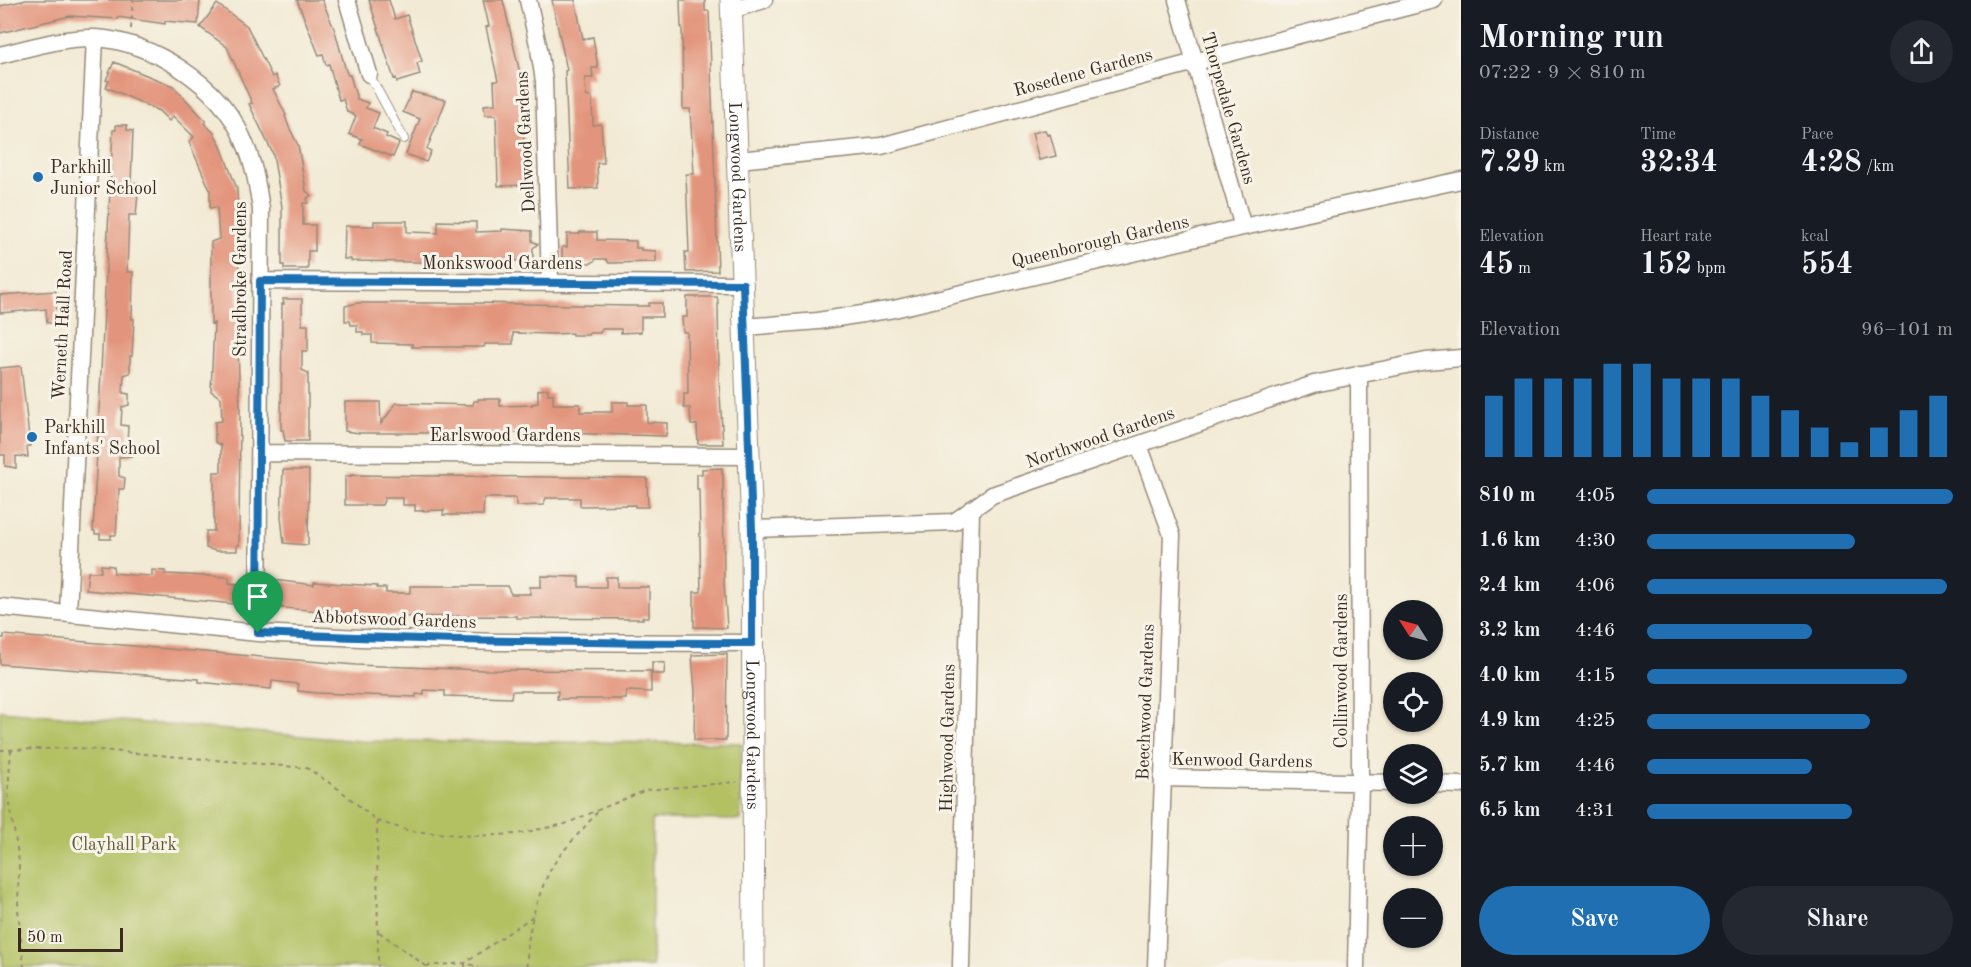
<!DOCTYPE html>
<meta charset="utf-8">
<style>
body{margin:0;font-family:"Old Standard TT",serif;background:#242831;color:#f1f3f6;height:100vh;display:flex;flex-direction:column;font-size:22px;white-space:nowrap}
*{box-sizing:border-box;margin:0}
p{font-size:20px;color:#9ea1a6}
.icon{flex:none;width:33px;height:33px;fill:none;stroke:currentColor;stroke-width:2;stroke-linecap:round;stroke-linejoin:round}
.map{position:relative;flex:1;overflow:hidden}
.panel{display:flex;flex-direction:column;background:#171b24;width:510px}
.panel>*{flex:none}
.needle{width:39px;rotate:306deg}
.tools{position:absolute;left:1383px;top:600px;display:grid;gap:12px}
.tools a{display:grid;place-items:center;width:60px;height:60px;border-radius:50%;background:#171b24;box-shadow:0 2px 4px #0004;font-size:30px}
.scale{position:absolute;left:18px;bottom:15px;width:105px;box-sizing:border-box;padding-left:6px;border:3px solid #3b2a1e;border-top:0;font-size:16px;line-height:21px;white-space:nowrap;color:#3b2a1e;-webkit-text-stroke:4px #f7f3e8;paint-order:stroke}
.pin{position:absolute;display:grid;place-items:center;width:51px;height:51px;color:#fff;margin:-62px -26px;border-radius:50% 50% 50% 0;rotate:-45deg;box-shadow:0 0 6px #0007}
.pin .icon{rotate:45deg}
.round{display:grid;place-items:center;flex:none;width:63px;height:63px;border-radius:32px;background:#242831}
.overview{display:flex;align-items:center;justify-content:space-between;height:102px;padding:0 18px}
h1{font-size:33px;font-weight:700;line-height:45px}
.stats{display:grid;grid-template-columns:repeat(3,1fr);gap:9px;height:102px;padding:6px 18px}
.stats div{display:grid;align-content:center}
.stats b{font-size:30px;font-weight:700}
.stats small{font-size:16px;font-weight:400}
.stats p{font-size:16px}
.chart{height:168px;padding:12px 18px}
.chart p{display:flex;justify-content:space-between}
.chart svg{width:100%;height:108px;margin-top:6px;stroke:#1f6fb2;stroke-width:6}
.button{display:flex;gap:12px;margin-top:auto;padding:12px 18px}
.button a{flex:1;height:69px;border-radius:36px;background:#1f6fb2;color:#fff;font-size:24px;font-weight:700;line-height:69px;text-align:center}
.button a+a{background:#242831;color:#f1f3f6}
ul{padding:0 18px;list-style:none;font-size:20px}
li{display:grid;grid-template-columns:96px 72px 1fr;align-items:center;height:45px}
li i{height:15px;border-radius:8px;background:#1f6fb2}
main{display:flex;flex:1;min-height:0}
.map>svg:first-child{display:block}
</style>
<main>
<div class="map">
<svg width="1461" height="967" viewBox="0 0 1461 967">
<rect width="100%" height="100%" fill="#f7f3e8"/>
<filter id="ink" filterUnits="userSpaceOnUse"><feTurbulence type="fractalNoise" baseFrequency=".0167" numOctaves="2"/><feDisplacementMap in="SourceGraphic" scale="12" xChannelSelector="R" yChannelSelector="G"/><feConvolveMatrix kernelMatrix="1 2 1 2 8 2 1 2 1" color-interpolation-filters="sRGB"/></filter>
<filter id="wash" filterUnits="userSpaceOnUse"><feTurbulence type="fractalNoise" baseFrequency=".008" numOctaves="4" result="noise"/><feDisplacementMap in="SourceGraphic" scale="24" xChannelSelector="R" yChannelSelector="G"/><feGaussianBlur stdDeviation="1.35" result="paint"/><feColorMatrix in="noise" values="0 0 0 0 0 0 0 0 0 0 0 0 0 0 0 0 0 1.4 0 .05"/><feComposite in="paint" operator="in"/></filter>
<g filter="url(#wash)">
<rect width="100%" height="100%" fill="#f2ead4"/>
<path fill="#b3c163" stroke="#777640" stroke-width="1.5" d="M0,711l361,30 380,2v77l-89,-1v148h-649l-3,-32z"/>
<g id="blocks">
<path fill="#e3947c" d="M26,0h174l-2,24 -33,-3v3l-47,-7v2l-48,-3 -70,17v-27z
M297,0h25l13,31 11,40 2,4h2l7,24 11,4 -2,5 13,5 -6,15 14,6 -1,3 13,6 -6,14 -33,-13 2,-5 -13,-5 7,-18 -9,-4 -4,-13 -4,1 -10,-36 -3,1 -3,-11 -4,1z
M369,0h20l6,19 12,-4 15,46 -5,2 3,12 -23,7 -1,-4 -2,1z
M483,0h20l16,69 3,17 3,94 -1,5 -26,1 -2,-71h-11l-1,-10 11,-1 -1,-23h4l-12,-54 3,-1z
M552,0h23l8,39 10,-2 5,31h-6l1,10h-8l1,18 6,2 1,27 8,-1 3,39h-7l1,25 -28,1 -5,-118 2,-1z
M680,0h25v11h4l9,260 -32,1 -1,-20h4l-3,-78h8l-4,-65h-7l-1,-82h-1z
M217,4l30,22 25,51 3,-2 5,11 -7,3 13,26 -1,1 4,11 9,18 8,46 5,4 -4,4 1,4h-5v22h12v26h-7v18h-24v-4h-2v-58l-9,-53 -24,-50 3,-1 -25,-56 -27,-20z
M114,62l59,24 33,35 -2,2 10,10 6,11 17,45 2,48 -1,110 2,64 -1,134h-2v6h-21l-10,-3v-17h8v-59h7v-27l-6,-3v-20l7,-1 -1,-23 -10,-7 3,-68 -3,1v-82l8,-3 -2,-32 -7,1v-18l-21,-48 5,-5 -21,-21 -4,5 -10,-10 -53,-24 3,-6 -3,-1z
M412,92l34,8 -19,49 4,2 -5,11 -20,-8 14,-35 -17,-7z
M116,125h11v5l6,1 -2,52h8l-3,32h-7l-2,57h6l-1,47h2l-2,37h-2v17l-6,2 -1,18 6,1v11l-7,2 -1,18 7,1 -1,17 7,1 -1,12 -14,1v19l6,2 -1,11h-5l-3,46h-5v4h-11v-5h-5v-3h-2l20,-401h3z
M1045,130l2,5 3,-1 6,22 -17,4 -7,-27z
M374,221h33v11l31,1v-12l38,1v10l26,-1v-2l30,2v10l6,3 -5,4v13l-39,-1v2l-16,1 -127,-2v-2h-7l1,-33h29z
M580,232h17v8l39,1v7h5v2l15,1v11l-47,1 -3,-4h-10l-4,4h-24l-6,-6v-10h5v-13h12z
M56,291l1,32h-10l-1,-14 -46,4v-18z
M687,297h30l1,4 1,77 4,66h-25l-1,-19h-6l-1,-17h-6v-14h4l-1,-62h-4l-1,-15h5z
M283,299h19v26h6v26h-6v19l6,3v68h-23l-2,-11h-2l1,-126h2z
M357,303h118l154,3h20v-3h13v14h-21v15l-20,1v-4h-19l-2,4h-11l-1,2h-16v-2l-17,1 -42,-1v11h-28l-1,3h-72v-3l-40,-1v-8h-9v-3h-6v-7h-6l-1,-4h-5v-15z
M21,366l9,80h-3l1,11 -12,-1v12l-11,-2v-11h-5v-87z
M548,389v5h5v10h27v8h32v-10h16v3h19v17l20,1v10h-1v3l-110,-3h-196l-15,-2v-29h35l1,22 15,-21 77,2 1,-4h4v-2h22v7l32,-1v-1l6,-1v-13z
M722,468v6h1l1,109 3,45 -33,-1v-35h7l-2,-103h-2v-15h5v-5z
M283,470h26l-1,75 -24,-2 -3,-26z
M351,475l296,3 1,29h-13v-2l-55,1v-8h-34l-3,7 -27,1v-8h-32l-1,17h-40l1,-5 -29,1v-6h-12v-7h-18l-3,7h-37v-29h6z
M101,565l12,1 1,7 19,2 19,1v-6l13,1v3l64,3v6l18,2 -2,20 -159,-15 2,-18h13z
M541,576l38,1v10h27v-10h11v10h32v30h-7l1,2 -127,-1v-2l-164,1 -5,-1v-3l-65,-5 1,-1 -6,-1v-2l-5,-1 2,-23 40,5v-3l63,4v2h9v5h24v-7h97l4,8h19v-7h11z
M4,635l352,30 127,5 168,1v21l-25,-1v8h-69l1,-8h-46l-1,7 -66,-2v-5l-21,-1v5l-8,-1v3l-99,-4 -19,-2v-7l-26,-3 -1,8 -72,-7v-3l-199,-15v-26h4z
M727,654l-1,86h-32l1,-49 -3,-36z
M652,662l13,1 -1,11h-12z"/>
</g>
</g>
<g filter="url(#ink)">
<use href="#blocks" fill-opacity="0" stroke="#968a79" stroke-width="1.5"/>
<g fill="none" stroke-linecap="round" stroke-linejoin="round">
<defs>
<path id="service" d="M369,74l35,65"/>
<path id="minor" d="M347,0l22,74
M528,0l11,49 5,32 6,202
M1177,0l66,227
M731,10l33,-10
M0,55c30,-7 63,-18 95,-17 57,3 125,47 148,101 11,24 14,44 18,70l-3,424
M738,160l143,-14 314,-84 239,-62
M260,281l483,3
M745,327l73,-6 76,-12 349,-82 218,-47
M1139,445l33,90 -16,432
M260,453l490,3
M752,529l202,-7 38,-27 322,-111 112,-23 35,-3
M0,607l258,26 103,5 136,4 255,1
M68,613l27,-575
M1162,778l232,5
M1432,784l29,1
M961,967l10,-458
M1356,967l4,-185 -1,-408"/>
<g id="tertiary">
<path id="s1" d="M731,0l21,529 2,438"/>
</g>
</defs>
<use href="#service" stroke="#968a79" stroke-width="10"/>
<use href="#minor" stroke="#968a79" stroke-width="19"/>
<use href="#tertiary" stroke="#968a79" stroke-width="23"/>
<path stroke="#968a79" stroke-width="2" stroke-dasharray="4.5 4.5" stroke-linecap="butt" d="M131,29l2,-29
M11,749l-3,44 11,68 -1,48 6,58
M0,750l77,-2 230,20 33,22 37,31 33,10 64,5 43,-2 48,-10 81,-34 91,-8
M377,821l1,146
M379,932l47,34 -2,1
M426,966l39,-3 68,-47
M465,967v-4l14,4
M527,967c-1,-33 9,-70 25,-100 10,-17 32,-38 45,-55"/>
<use href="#service" stroke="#fff" stroke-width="8"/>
<use href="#minor" stroke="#fff" stroke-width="16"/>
<use href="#tertiary" stroke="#fff" stroke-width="21"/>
</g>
</g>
<g fill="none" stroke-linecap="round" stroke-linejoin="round" filter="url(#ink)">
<defs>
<path id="route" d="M260,281l483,3 9,245v114c-165,0 -329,-2 -494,-10z"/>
</defs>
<use href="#route" stroke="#fff" stroke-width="12"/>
<use href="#route" stroke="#1f6fb2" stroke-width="8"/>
</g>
<g fill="#1f6fb2" stroke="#f7f3e8" stroke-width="2">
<circle cx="38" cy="177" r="6"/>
<circle cx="32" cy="437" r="6"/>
</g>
<g text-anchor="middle" stroke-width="6" stroke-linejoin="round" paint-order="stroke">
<g font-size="18" fill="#3b2a1e" stroke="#f7f3e8">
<text transform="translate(1083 72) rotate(-15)" y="6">Rosedene Gardens</text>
<text transform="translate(1229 108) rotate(74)" y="6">Thorpedale Gardens</text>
<text transform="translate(525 142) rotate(-93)" y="6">Dellwood Gardens</text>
<text dy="6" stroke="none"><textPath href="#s1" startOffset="177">Longwood Gardens</textPath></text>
<text transform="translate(1100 241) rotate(-13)" y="6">Queenborough Gardens</text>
<text x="502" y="269">Monkswood Gardens</text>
<text transform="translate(240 279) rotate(-90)" y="6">Stradbroke Gardens</text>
<text transform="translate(62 325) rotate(-87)" y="6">Werneth Hall Road</text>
<text x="505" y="441">Earlswood Gardens</text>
<text transform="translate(1100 437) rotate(-19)" y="6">Northwood Gardens</text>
<text transform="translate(394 619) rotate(2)" y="6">Abbotswood Gardens</text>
<text transform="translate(1341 671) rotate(-90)" y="6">Collinwood Gardens</text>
<text transform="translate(1145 702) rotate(-88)" y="6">Beechwood Gardens</text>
<text dy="6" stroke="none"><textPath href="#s1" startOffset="735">Longwood Gardens</textPath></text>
<text transform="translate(947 738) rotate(-89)" y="6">Highwood Gardens</text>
<text transform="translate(1242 760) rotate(1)" y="6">Kenwood Gardens</text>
</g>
<g font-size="18" fill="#3b2a1e" stroke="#f7f3e8" text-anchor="start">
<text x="50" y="173">Parkhill<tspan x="50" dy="21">Junior School</tspan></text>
<text x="44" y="433">Parkhill<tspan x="44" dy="21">Infants' School</tspan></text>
</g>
<g font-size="18" fill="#5f5733" stroke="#f7f3e8">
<text x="124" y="850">Clayhall Park</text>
</g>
</g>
</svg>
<div class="tools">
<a><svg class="needle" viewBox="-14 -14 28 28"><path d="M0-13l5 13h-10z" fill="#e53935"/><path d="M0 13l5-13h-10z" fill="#9ea1a6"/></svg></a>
<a><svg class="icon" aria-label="locate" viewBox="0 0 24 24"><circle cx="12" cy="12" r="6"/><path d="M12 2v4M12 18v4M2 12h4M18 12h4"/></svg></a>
<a><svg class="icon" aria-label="layers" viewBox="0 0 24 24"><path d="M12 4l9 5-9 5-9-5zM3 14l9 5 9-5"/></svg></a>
<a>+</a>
<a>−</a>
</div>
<div class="scale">50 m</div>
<div class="pin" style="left:258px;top:633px;background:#1e9e55"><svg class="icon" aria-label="arrive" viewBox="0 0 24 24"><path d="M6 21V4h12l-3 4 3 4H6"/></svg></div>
</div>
<section class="panel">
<div class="overview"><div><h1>Morning run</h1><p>07:22 · 9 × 810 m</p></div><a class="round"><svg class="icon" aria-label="share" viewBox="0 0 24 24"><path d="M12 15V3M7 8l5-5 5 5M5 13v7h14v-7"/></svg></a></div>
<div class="stats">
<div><p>Distance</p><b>7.29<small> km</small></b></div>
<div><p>Time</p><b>32:34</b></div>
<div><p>Pace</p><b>4:28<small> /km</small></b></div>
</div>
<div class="stats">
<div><p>Elevation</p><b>45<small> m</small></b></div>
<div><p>Heart rate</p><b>152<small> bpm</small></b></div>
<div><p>kcal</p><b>554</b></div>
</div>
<div class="chart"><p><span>Elevation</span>96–101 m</p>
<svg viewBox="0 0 160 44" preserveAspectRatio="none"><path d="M5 44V19M15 44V12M25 44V12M35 44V12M45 44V6M55 44V6M65 44V12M75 44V12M85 44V12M95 44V19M105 44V25M115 44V32M125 44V38M135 44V32M145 44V25M155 44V19"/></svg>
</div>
<ul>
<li><b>810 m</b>4:05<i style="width:100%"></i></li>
<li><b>1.6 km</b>4:30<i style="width:68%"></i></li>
<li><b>2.4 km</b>4:06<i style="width:98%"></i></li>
<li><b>3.2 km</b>4:46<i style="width:54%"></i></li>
<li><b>4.0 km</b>4:15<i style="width:85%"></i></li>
<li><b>4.9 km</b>4:25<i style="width:73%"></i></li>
<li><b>5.7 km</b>4:46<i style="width:54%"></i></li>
<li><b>6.5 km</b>4:31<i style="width:67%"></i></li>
</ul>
<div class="button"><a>Save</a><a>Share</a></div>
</section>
</main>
